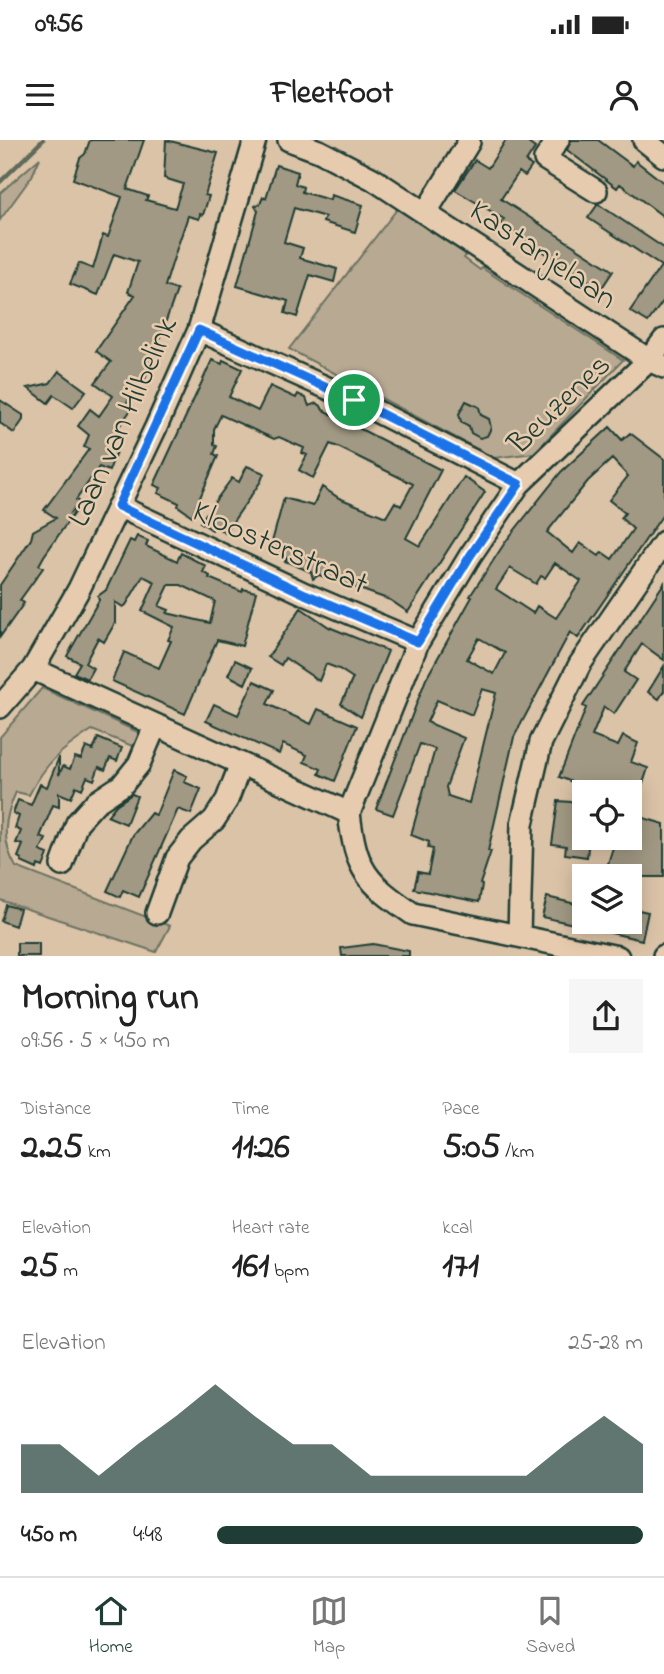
<!DOCTYPE html>
<meta charset="utf-8">
<style>
body{margin:0;font-family:"Indie Flower",sans-serif;background:#f6f6f6;color:#222;height:100vh;display:flex;flex-direction:column;font-size:26px;white-space:nowrap}
*{box-sizing:border-box;margin:0}
p{font-size:23px;color:#767676}
.icon{flex:none;width:38px;height:38px;fill:none;stroke:currentColor;stroke-width:2;stroke-linecap:round;stroke-linejoin:round}
.map{position:relative;height:816px;overflow:hidden}
.drawer{display:flex;flex-direction:column;background:#fff;flex:1}
.drawer>*{flex:none}
.buttons{position:absolute;left:572px;top:640px;display:grid;gap:14px}
.buttons a{display:grid;place-items:center;width:70px;height:70px;border-radius:0px;background:#fff;box-shadow:0 4px 18px #0003;font-size:35px}
.pin{position:absolute;display:grid;place-items:center;width:60px;height:60px;color:#fff;margin:-30px;border:4px solid #fff;border-radius:50%;box-shadow:0 2px 7px #0007}
.round{display:grid;place-items:center;flex:none;width:74px;height:74px;border-radius:0px;background:#f6f6f6}
.headline{display:flex;align-items:center;justify-content:space-between;height:119px;padding:0 21px}
h1{font-size:38px;font-weight:700;line-height:52px}
.metrics{display:grid;grid-template-columns:repeat(3,1fr);gap:10px;height:119px;padding:7px 21px}
.metrics div{display:grid;align-content:center}
.metrics b{font-size:35px;font-weight:700}
.metrics small{font-size:19px;font-weight:400}
.metrics p{font-size:19px}
.chart{height:196px;padding:14px 21px}
.chart p{display:flex;justify-content:space-between}
.chart svg{width:100%;height:126px;margin-top:7px;fill:#1f3d34;opacity:.7}
ul{padding:0 21px;list-style:none;font-size:23px}
li{display:grid;grid-template-columns:112px 84px 1fr;align-items:center;height:52px}
li i{height:18px;border-radius:9px;background:#1f3d34}
.status{display:flex;justify-content:space-between;align-items:center;height:49px;padding:0 35px;background:#fff;direction:ltr}
.status svg{height:19px;fill:currentColor}
header{display:flex;justify-content:space-between;align-items:center;height:91px;padding:0 21px;background:#fff;font-size:32px;font-weight:700}
.dock{display:flex;justify-content:space-around;align-items:center;height:98px;border-top:2px solid #e0e0e0;background:#fff;font-size:19px;color:#767676}
.dock a{display:grid;justify-items:center;gap:4px}
.dock .active{color:#1f3d34}
.map>svg:first-child{display:block}
</style>
<div class="status"><b>09:56</b><svg viewBox="0 0 49 12"><path d="M0 12V9h3v3zM5 12V6h3v6zM10 12V3h3v9zM15 12V0h3v12zM26 1h20v11H26zM47 4h2v5h-2z"/></svg></div>
<header><svg class="icon" aria-label="menu" viewBox="0 0 24 24"><path d="M4 6h16M4 12h16M4 18h16"/></svg>Fleetfoot<svg class="icon" aria-label="person" viewBox="0 0 24 24"><circle cx="12" cy="8" r="4"/><path d="M4 21q1-7 8-7t8 7"/></svg></header>
<div class="map">
<svg width="664" height="817" viewBox="0 0 664 817">
<rect width="100%" height="100%" fill="#dbc3a7"/>
<filter id="ink" filterUnits="userSpaceOnUse"><feTurbulence type="fractalNoise" baseFrequency=".0143" numOctaves="2"/><feDisplacementMap in="SourceGraphic" scale="14" xChannelSelector="R" yChannelSelector="G"/><feConvolveMatrix kernelMatrix="1 2 1 2 8 2 1 2 1" color-interpolation-filters="sRGB"/></filter>
<g filter="url(#ink)">
<path fill="#b8a992" stroke="#6c7363" stroke-width="2" d="M40,18l-8,18 -32,44v-27z
M401,64l68,46 -5,8 16,12 2,-2 141,92 -89,93 -40,5 -205,-109z
M42,548l98,45 -5,14 -43,-17c-32,21 -45,31 -63,65l-13,-3c-12,26 -15,49 0,75l154,59 -14,26 -156,-52v-163z"/>
<g fill="none" stroke-linecap="round" stroke-linejoin="round">
<path stroke="#5f6a5a" stroke-width="4.5" d="M0,42l43,-42"/>
</g>
<path fill="#a19983" stroke="#1f3d34" stroke-width="2" fill-rule="evenodd" d="M90,0h54l-17,49 21,7 -2,4 29,8 8,-24 -19,-6 2,-38 52,13 -13,42 4,1 -6,19 -3,-1 -1,5 -11,-3 -13,38 -10,32 12,4 -32,89 -18,23 6,5 -18,25 -6,14 8,3 -8,22 -10,-4 -23,33 3,2 -8,10 5,-2 -32,46 -5,9 4,3 -23,32 4,3 -24,34v-52l31,-46 2,-8 23,-13 -12,-8 45,-61 -5,-2 5,-12 -11,-9 12,-17 9,7 14,-20 -18,-13 16,-21 -15,-11 39,-56 -7,-3 10,-30 -24,-8 -16,41 -28,-11 9,-21 14,6 10,-34 5,2 14,-40 -49,-18 7,-21 5,-4z
M506,0h18l11,8 -9,14 6,4 -7,10 -6,-4 -18,27 112,72 -12,18 -100,-65 3,-5 -49,-29 20,-30 13,8z
M571,0h27l35,26 3,-5 28,22v34l-44,-33 -3,4 -50,-38z
M276,25l22,7 -3,12 8,3 -1,5 28,8 1,-5 32,10 -8,27 -32,-10 2,-5 -31,-9 -10,34 19,6 -3,10 37,11 -3,13 -24,-7 -13,42 -12,-4 3,-12 -51,-15 21,-75 -3,-5 5,-2 3,-7 3,1z
M598,64l66,44v52l-16,22 -18,-11 31,-45 -73,-48z
M212,220l10,4 1,-4 19,9 -13,28 29,14 12,-25 26,12 2,-4 8,4 3,8 8,-3 4,3 2,4 118,60 -35,68 14,8 44,-69 21,15 -77,120 -18,-12 -39,-14 -32,-11 -6,4 -2,-7 -26,-11 2,-3 -18,-5 15,-55 29,8 9,-19 17,11 47,19 9,-15 6,4 12,-22 -75,-37 -8,-3 -17,34 -14,-8 8,-15 -5,-2 2,-5 -25,-11 -5,2 -53,-24 -7,14v16l3,1 -3,8 4,2 -26,60 -14,-10 1,-3 -21,-10 3,-5 -7,-3z
M59,231l27,20 -13,17 -19,-13 -6,8 -20,-15 22,-5z
M0,260l23,15v5l-9,13 -14,-10z
M466,261l13,6 2,8 8,4 2,9 -4,8 -7,2 -9,-5 -2,-7 -8,-4 -2,-8z
M610,287l12,13 8,-7 34,26v54l-86,125 -8,-6 -56,105 -26,114h3l-11,33 2,1 -3,17 -65,-13 4,-17 10,2 5,-25 -5,-1 1,-6 -18,-7 24,-86 -15,-5 -27,71 -17,-6 50,-130 46,-82 -2,-1 36,-55 55,-69zM612,319l16,17 -19,24 16,13 -4,5 12,11 -21,30 -10,-7 -3,4 -19,-13 -7,10 -26,-21 41,-51zM555,423l26,18 -25,37 -19,-12 -4,7 -37,-24 14,-21 26,16 5,-8 4,2zM479,498l26,15 -11,21 -27,-15zM482,549l14,4 -27,110 -21,-7 -2,-9 18,-49 -37,-16 10,-22 35,15z
M247,326l17,7 -3,8 -36,52 -10,-7 -3,4 -12,-8 32,-44 7,4z
M137,396l11,5 -2,5 31,15 4,-8 25,13 -3,6 7,4 -1,2 33,14 1,-3 13,3 -14,54 -25,-6 -32,74 -73,-33 12,-29 35,16 12,-27 -3,-1 6,-13 -32,-16 13,-29 -12,-6 -17,29 -3,2 -8,-5v21l-11,19 -6,-4 -13,25 8,5 -6,11 -13,-6 6,-10 -13,-7 32,-56 -1,-4 8,-6 24,-50 4,2zM169,445h12l34,16 -5,22 -43,-10 2,-3 -10,-4z
M664,443v77l-22,-16 -18,28 12,8 -22,34 -10,-7 -12,29 26,10 5,-10 15,7 -7,19 17,6 -8,25h-40l-41,-16 27,-69 -3,-2z
M301,468l28,19 59,24 -27,66 -20,-13 12,-26 -14,-9 -13,-5 -7,17 -34,-23 -4,7 -13,-8z
M235,520l17,8 -7,16 -17,-9z
M664,526v25l-5,8 -11,-7z
M254,541l20,9 -7,14 44,20 7,-15 39,17 -22,55 -16,-7 2,-5 -17,-7 3,-7 -24,-11 -4,10 -73,-33 8,-17 24,11z
M98,598l24,10 -5,13 -7,-3 -5,12 -6,-3 -5,13 -7,-3 -5,12 -6,-3 -5,12 -12,-5v14l-6,-2 -13,32 6,2 -6,12 8,3 -5,13 -5,-2 -1,4 -16,-7 1,-3 -4,-2 5,-12 -7,-2 5,-12 -6,-3 4,-12 -6,-3 5,-13 13,5 9,-21 7,3 12,-30v18l4,-9 7,3 5,-12 6,2 5,-12 7,3z
M174,630l13,6 -3,6 17,7 -10,25 -13,-5 -39,88 -16,-7 -3,7 -13,-6 26,-56 18,-22 5,2z
M132,654l5,2 -11,28 -19,-8 9,-11z
M558,661l26,2v35h5l-2,19 -22,-3 1,-8 -14,-2z
M630,674l34,10v53h-43l-16,-4 11,-35h14z
M547,757l33,8 -2,20 -36,-8z
M6,765l14,4 -5,17 -14,-5z
M630,768l18,4 -6,28 -53,-12 1,-6h40z
M17,803h22v13h-22z
M373,804l36,7v5h-67l-1,-8z"/>
<g fill="none" stroke-linecap="round" stroke-linejoin="round">
<defs>
<path id="minor" d="M289,0l30,11 54,28 276,181 15,7
M558,0l-13,19 51,32
M644,0l20,16
M426,72l43,-70
M199,190l155,70 165,84
M118,366l187,88 113,48
M33,529l316,144c7,58 17,69 64,101l205,43
M0,567l33,-38 46,-80 77,-162 43,-97 56,-190
M349,673l69,-171 52,-86 49,-72 130,-124 15,-20
M62,725l15,-42 18,-20 27,-18 17,-21 16,-38
M157,773l20,-55 14,-18 23,-20 13,-20 13,-34
M519,794l3,-110 19,-82 39,-78 84,-122
M664,817v-1"/>
</defs>
<use href="#minor" stroke="#1f3d34" stroke-width="26"/>
<use href="#minor" stroke="#e7cbae" stroke-width="21"/>
</g>
</g>
<g fill="none" stroke-linecap="round" stroke-linejoin="round" filter="url(#ink)">
<defs>
<path id="route" d="M199,190l155,70 165,84 -49,72 -52,86 -113,-48 -187,-88z"/>
</defs>
<use href="#route" stroke="#fff" stroke-width="14"/>
<use href="#route" stroke="#1a73e8" stroke-width="9"/>
</g>
<g text-anchor="middle" stroke-width="5" stroke-linejoin="round" paint-order="stroke">
<g font-size="32" fill="#1f3d34" stroke="#e7cbae">
<text transform="translate(544 113) rotate(34)" y="11">Kastanjelaan</text>
<text transform="translate(558 263) rotate(-44)" y="11">Beuzenes</text>
<text transform="translate(121 281) rotate(-66)" y="11">Laan van Hilbelink</text>
<text transform="translate(281 406) rotate(24)" y="11">Kloosterstraat</text>
</g>
</g>
</svg>
<div class="buttons">
<a><svg class="icon" aria-label="locate" viewBox="0 0 24 24"><circle cx="12" cy="12" r="6"/><path d="M12 2v4M12 18v4M2 12h4M18 12h4"/></svg></a>
<a><svg class="icon" aria-label="layers" viewBox="0 0 24 24"><path d="M12 4l9 5-9 5-9-5zM3 14l9 5 9-5"/></svg></a>
</div>
<div class="pin" style="left:354px;top:260px;background:#1e9e55"><svg class="icon" aria-label="arrive" viewBox="0 0 24 24"><path d="M6 21V4h12l-3 4 3 4H6"/></svg></div>
</div>
<section class="drawer">
<div class="headline"><div><h1>Morning run</h1><p>09:56 · 5 × 450 m</p></div><a class="round"><svg class="icon" aria-label="share" viewBox="0 0 24 24"><path d="M12 15V3M7 8l5-5 5 5M5 13v7h14v-7"/></svg></a></div>
<div class="metrics">
<div><p>Distance</p><b>2.25<small> km</small></b></div>
<div><p>Time</p><b>11:26</b></div>
<div><p>Pace</p><b>5:05<small> /km</small></b></div>
</div>
<div class="metrics">
<div><p>Elevation</p><b>25<small> m</small></b></div>
<div><p>Heart rate</p><b>161<small> bpm</small></b></div>
<div><p>kcal</p><b>171</b></div>
</div>
<div class="chart"><p><span>Elevation</span>25–28 m</p>
<svg viewBox="0 0 160 44" preserveAspectRatio="none"><path d="M0 44V27L10 27L20 38L30 27L40 17L50 6L60 17L70 27L80 27L90 38L100 38L110 38L120 38L130 38L140 27L150 17L160 27V44z"/></svg>
</div>
<ul>
<li><b>450 m</b>4:48<i style="width:100%"></i></li>
</ul>
</section>
<nav class="dock">
<a class="active"><svg class="icon" aria-label="home" viewBox="0 0 24 24"><path d="M3 11l9-7 9 7M6 9v11h12V9"/></svg>Home</a>
<a><svg class="icon" aria-label="map" viewBox="0 0 24 24"><path d="M3 6l6-2 6 2 6-2v14l-6 2-6-2-6 2zM9 4v14M15 6v14"/></svg>Map</a>
<a><svg class="icon" aria-label="saved" viewBox="0 0 24 24"><path d="M7 4h10v16l-5-4-5 4z"/></svg>Saved</a>
</nav>
